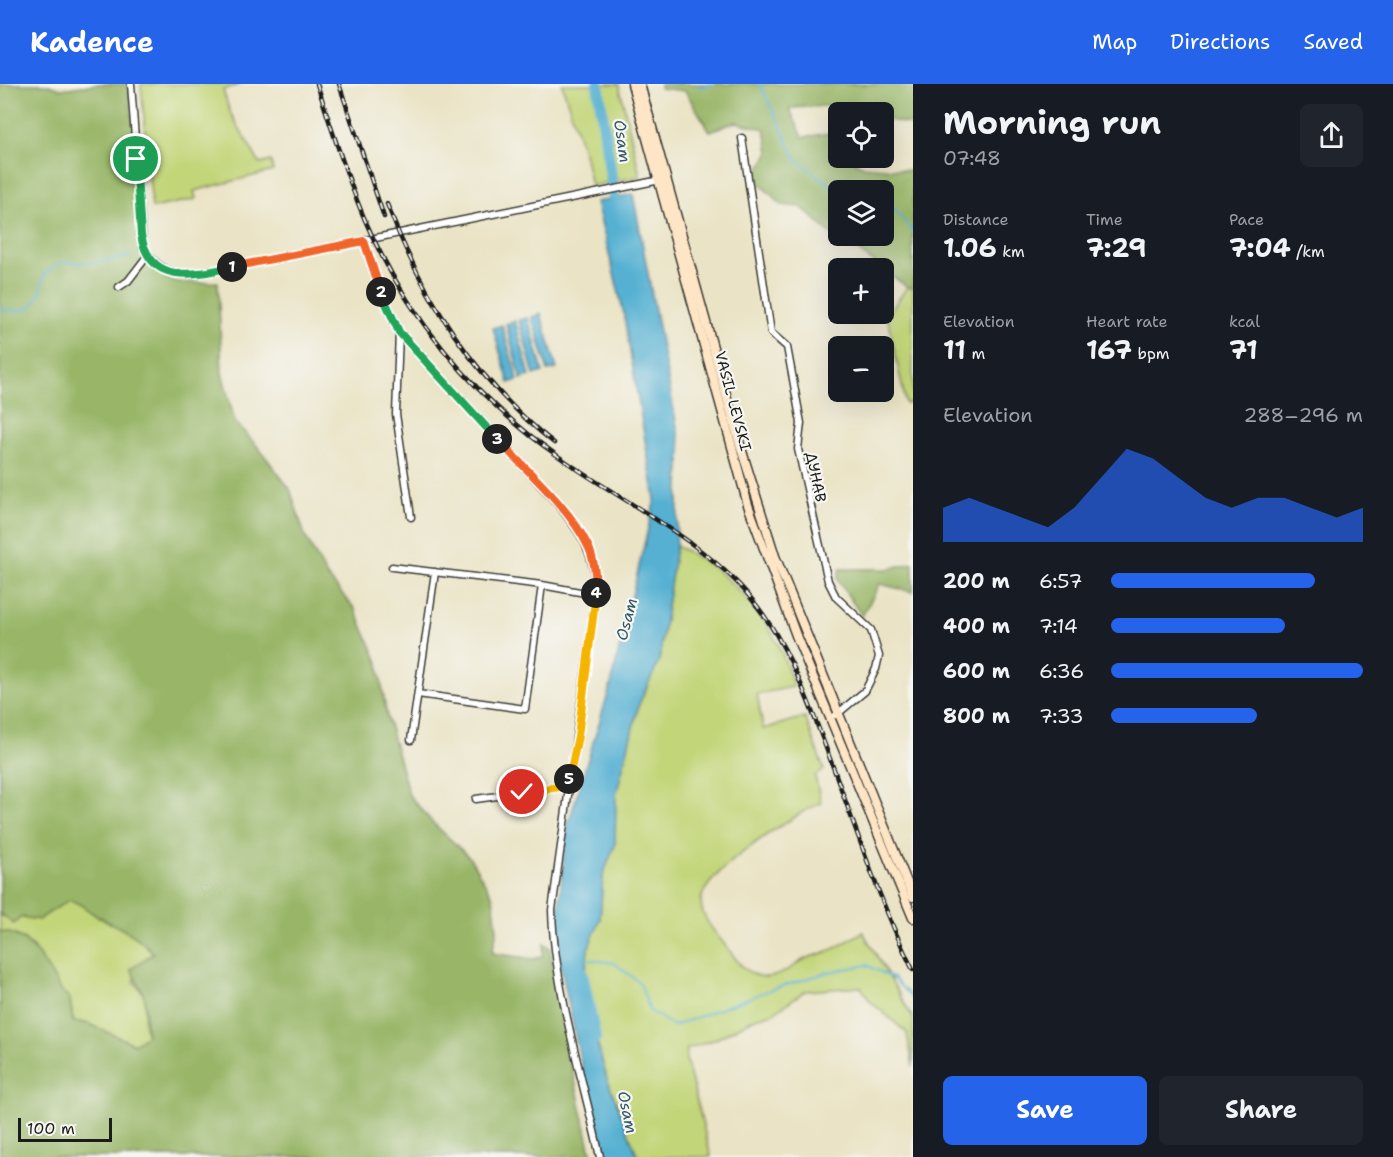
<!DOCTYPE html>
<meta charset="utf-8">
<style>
body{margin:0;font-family:"Shantell Sans",sans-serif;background:#20242c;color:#f1f3f6;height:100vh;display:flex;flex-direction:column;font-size:22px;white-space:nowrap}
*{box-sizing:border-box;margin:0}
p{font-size:20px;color:#9ea1a6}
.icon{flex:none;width:33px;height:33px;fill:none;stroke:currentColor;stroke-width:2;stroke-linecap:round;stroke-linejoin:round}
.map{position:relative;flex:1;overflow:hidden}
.panel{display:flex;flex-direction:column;background:#171b24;width:480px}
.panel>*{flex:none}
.tools{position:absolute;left:828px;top:18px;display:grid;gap:12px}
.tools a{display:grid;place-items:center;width:66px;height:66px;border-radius:9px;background:#171b24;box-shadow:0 6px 24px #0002;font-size:30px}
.scale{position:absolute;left:18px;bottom:15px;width:94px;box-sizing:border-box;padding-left:6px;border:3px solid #1c1c1c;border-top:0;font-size:16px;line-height:21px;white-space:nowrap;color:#1c1c1c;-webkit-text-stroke:4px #f6f6f2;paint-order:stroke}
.pin{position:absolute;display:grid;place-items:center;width:51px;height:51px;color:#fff;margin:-26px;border:3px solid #fff;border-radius:50%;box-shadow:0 2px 6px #0007}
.km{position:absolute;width:30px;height:30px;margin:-15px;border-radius:50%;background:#222;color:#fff;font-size:16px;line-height:30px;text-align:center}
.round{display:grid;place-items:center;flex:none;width:63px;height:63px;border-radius:9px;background:#20242c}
.headline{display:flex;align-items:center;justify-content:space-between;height:102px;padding:0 30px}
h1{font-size:33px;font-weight:700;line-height:45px}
.metrics{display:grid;grid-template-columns:repeat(3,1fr);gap:9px;height:102px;padding:6px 30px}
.metrics div{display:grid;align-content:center}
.metrics b{font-size:26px;font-weight:700}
.metrics small{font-size:16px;font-weight:400}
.metrics p{font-size:16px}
.chart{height:168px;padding:12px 30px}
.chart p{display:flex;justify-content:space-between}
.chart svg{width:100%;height:108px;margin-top:6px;fill:#2563eb;opacity:.7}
.cta{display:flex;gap:12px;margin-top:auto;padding:12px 30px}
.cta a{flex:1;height:69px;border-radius:9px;background:#2563eb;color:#fff;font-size:24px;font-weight:700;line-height:69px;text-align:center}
.cta a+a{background:#20242c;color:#f1f3f6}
ul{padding:0 30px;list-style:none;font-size:20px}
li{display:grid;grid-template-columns:96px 72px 1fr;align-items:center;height:45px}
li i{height:15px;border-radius:8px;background:#2563eb}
header{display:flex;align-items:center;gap:36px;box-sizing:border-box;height:84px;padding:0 30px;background:#2563eb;color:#fff}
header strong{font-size:28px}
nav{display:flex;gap:33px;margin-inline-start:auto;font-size:21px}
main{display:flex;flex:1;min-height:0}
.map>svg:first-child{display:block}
</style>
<header>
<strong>Kadence</strong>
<nav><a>Map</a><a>Directions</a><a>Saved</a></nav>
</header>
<main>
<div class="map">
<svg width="913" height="1073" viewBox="0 0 913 1073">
<rect width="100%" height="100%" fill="#f6f6f2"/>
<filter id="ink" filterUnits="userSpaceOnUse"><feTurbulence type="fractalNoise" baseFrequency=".0167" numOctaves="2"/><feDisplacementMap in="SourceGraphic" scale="12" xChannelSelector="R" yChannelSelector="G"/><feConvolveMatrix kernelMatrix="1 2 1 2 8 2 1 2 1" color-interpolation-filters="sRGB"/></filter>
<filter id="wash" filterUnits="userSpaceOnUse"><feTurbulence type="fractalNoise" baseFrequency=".008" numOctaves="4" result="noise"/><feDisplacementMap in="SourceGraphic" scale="24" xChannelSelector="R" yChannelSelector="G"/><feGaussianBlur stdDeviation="1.35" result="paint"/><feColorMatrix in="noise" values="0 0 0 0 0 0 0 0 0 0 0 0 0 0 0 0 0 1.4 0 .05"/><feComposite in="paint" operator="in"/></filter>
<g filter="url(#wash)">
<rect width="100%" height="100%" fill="#eae3c5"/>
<path fill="#c2d578" stroke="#6f784a" stroke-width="1.5" d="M141,0h100l-18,6 7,22 30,52 11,-3 2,10 -79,20 2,8 -44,9z
M562,0h57l21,92 -49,10 -6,-29z
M907,203l6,1v114l-7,2 -19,-88z
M676,462c56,25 104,81 117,141l-36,7 6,35 42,-12 19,53 -9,6 6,27c-24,9 -122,72 -120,100 1,17 18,34 28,47 10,14 20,28 39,27 15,-1 24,-11 37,-18 8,-4 18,-5 26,-9 11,-5 21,-12 32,-18l50,86v49l-6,-34 -37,-32 -9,-14 -56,4 -32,22 -18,5 -39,21 -29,10 -1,10 25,98h-73l-31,-78 -23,-85 1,-22 3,-23 12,-30 3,-44 12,-30 1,-50 23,-91 20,-43z
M69,816c12,2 15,8 25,14 23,14 40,17 59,39l-15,13 -4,15 12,17 -2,23 3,15 -13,8 -45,-20 -16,-3 -3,-22c-27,-20 -26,-63 -70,-68v-18l1,3 37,3z"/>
<path fill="#99b668" stroke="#5a6942" stroke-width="1.5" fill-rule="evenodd" d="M0,0h46l15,5 36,-5h32l17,176c21,28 41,23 72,22l4,91 13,49 23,25 32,42 15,47 22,40 28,33 23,53 9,55 22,78 23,27 38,36 23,39 4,33 -5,23 42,6 9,-3 1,-13 6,5 11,70 31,139h-592v-226c33,4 45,34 61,59 3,4 6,4 9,9l3,22 16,3 45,20 13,-9c-3,-12 -1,-22 -2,-34 0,-10 -11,-22 -14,-32l22,-16c-19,-22 -36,-25 -59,-39 -10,-6 -13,-11 -25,-14l-31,20 -17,-3 -7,7 -14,-11z
M660,0h253v41l-29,-6v-7h-29l-10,-7 -56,3 14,29 35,-5v26h15v3l11,5 49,5v117l-6,-1 -61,-45 -9,-3 -36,-32 -19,-2 -28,-27 15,-26 -4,-23 -29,-7 -26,9 -25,-40 -25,-3zM884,106v46h-46v-46z
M913,479v29l-33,-8 -18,32 -25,-37 3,-10h47z"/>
<path fill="#55b0d2" stroke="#386677" stroke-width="1.5" d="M633,110l48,254 -5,98 -17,115 -20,43 -23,91 -1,50 -12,30 -3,44 -12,30 -4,45 23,85 31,78h-33l-22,-84 -27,-130 10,-112 45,-147 44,-185 -32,-189 -27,-108z
M541,230l16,55 -9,2 -16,-54z
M528,234l15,54 -9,3 -15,-55z
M515,237l15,55 -9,3 -15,-55z
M502,241l16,55 -9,3 -16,-55z"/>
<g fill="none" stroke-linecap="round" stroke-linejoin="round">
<path stroke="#55b0d2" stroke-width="2" d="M760,0l36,75 38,29 8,2
M879,0l34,1
M698,3l17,-3
M884,121l12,5 17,22
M0,225c32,7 40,-5 44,-34l17,-13 30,1 39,-7
M585,875l29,4 26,20 10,28 24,15 99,-37 56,-17 38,-7 27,14 19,20"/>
<path stroke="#55b0d2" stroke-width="12" d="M598,0l18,129
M582,889l13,65"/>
</g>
</g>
<g filter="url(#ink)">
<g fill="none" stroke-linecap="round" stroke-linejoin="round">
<defs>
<path id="minor" d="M131,0l12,163c13,20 27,28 51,28l466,-95
M742,54l29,195 16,14 14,76 -3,26 30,132 8,16 35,33 8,26 -3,13 -11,22 -29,24
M364,157l14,43 21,48 156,169c27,33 40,50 41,94l-44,315c2,78 31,169 48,247
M119,203l9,-6 20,-26
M399,248l-3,82 15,103
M392,483l150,18 54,10
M418,610l107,15 17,-124
M411,656l24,-168
M476,715l92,-13"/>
<path id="secondary" d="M632,0l116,421 49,133 116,280
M640,0l100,361 35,111 138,341"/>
</defs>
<use href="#minor" stroke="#3b3a35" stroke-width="9"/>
<use href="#secondary" stroke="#3b3a35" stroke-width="11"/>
<use href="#minor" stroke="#fff" stroke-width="6"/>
<use href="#secondary" stroke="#fde5c5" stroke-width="8"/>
<defs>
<path id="rail" d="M317,0c15,45 29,92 48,136 40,94 109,178 193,236 60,43 145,84 192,141 37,45 56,97 76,151 28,74 52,151 87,222
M339,0l45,133
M387,120c34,91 90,179 167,239"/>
</defs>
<use href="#rail" stroke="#1c1c1c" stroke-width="4.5"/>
<use href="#rail" stroke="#f6f6f2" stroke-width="2" stroke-dasharray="7" stroke-linecap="butt"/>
</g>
</g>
<g fill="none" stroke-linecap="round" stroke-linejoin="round" filter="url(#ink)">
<defs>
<path id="split-1" d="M136,75l5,76c9,51 54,40 91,32"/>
<path id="split-2" d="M232,183l132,-26 17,51"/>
<path id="split-3" d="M381,208l18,40 98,107"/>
<path id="split-4" d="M497,355c29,31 73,69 91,107 7,14 8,31 8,47"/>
<path id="split-5" d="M569,695l9,-43 18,-143"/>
<path id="split-6" d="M522,708l46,-6 1,-7"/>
</defs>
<use href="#split-1" stroke="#fff" stroke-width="12"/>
<use href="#split-2" stroke="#fff" stroke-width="12"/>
<use href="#split-3" stroke="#fff" stroke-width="12"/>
<use href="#split-4" stroke="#fff" stroke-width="12"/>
<use href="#split-5" stroke="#fff" stroke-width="12"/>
<use href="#split-6" stroke="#fff" stroke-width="12"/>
<use href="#split-1" stroke="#22a559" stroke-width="8"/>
<use href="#split-2" stroke="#f0652b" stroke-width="8"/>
<use href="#split-3" stroke="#22a559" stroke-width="8"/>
<use href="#split-4" stroke="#f0652b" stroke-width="8"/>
<use href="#split-5" stroke="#f5b400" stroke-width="8"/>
<use href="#split-6" stroke="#f5b400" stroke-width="8"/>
</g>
<g text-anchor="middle" stroke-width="4.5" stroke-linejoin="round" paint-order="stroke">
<g font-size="15" fill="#1c1c1c" stroke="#f6f6f2">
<text transform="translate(733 317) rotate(75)" y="5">VASIL LEVSKI</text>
<text transform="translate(816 393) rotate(78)" y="5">ДУНАВ</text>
</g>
<g font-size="16" font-style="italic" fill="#335765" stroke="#f6f6f2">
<text transform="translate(623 57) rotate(82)" y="6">Osam</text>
<text transform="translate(626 535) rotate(-75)" y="6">Osam</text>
<text transform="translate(628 1028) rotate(78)" y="6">Osam</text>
</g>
</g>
</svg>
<div class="tools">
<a><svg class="icon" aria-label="locate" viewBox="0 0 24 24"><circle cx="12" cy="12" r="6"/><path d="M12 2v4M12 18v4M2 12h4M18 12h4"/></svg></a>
<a><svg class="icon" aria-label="layers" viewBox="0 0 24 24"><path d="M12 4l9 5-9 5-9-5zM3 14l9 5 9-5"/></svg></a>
<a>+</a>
<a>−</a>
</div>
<div class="scale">100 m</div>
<div class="pin" style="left:136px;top:75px;background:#1e9e55"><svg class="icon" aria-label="arrive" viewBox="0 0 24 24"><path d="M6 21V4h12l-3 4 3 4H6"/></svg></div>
<div class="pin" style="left:522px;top:708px;background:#d93025"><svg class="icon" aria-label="check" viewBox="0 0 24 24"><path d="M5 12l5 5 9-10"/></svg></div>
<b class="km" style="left:232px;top:183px">1</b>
<b class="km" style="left:381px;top:208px">2</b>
<b class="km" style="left:497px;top:355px">3</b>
<b class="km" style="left:596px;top:509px">4</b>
<b class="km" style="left:569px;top:695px">5</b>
</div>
<section class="panel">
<div class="headline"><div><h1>Morning run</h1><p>07:48</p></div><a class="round"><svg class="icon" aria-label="share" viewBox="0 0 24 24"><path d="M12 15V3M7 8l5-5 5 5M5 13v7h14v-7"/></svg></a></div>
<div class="metrics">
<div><p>Distance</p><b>1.06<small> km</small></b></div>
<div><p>Time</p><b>7:29</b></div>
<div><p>Pace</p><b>7:04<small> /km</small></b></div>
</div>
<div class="metrics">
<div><p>Elevation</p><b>11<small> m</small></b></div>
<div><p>Heart rate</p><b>167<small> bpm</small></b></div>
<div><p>kcal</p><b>71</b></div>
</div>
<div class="chart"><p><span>Elevation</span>288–296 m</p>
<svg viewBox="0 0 160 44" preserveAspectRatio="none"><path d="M0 44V30L10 26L20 30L30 34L40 38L50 30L60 18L70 6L80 10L90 18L100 26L110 30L120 26L130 26L140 30L150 34L160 30V44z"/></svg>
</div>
<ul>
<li><b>200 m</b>6:57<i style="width:81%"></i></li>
<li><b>400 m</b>7:14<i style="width:69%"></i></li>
<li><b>600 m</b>6:36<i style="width:100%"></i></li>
<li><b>800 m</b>7:33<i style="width:58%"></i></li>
</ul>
<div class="cta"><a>Save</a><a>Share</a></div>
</section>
</main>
